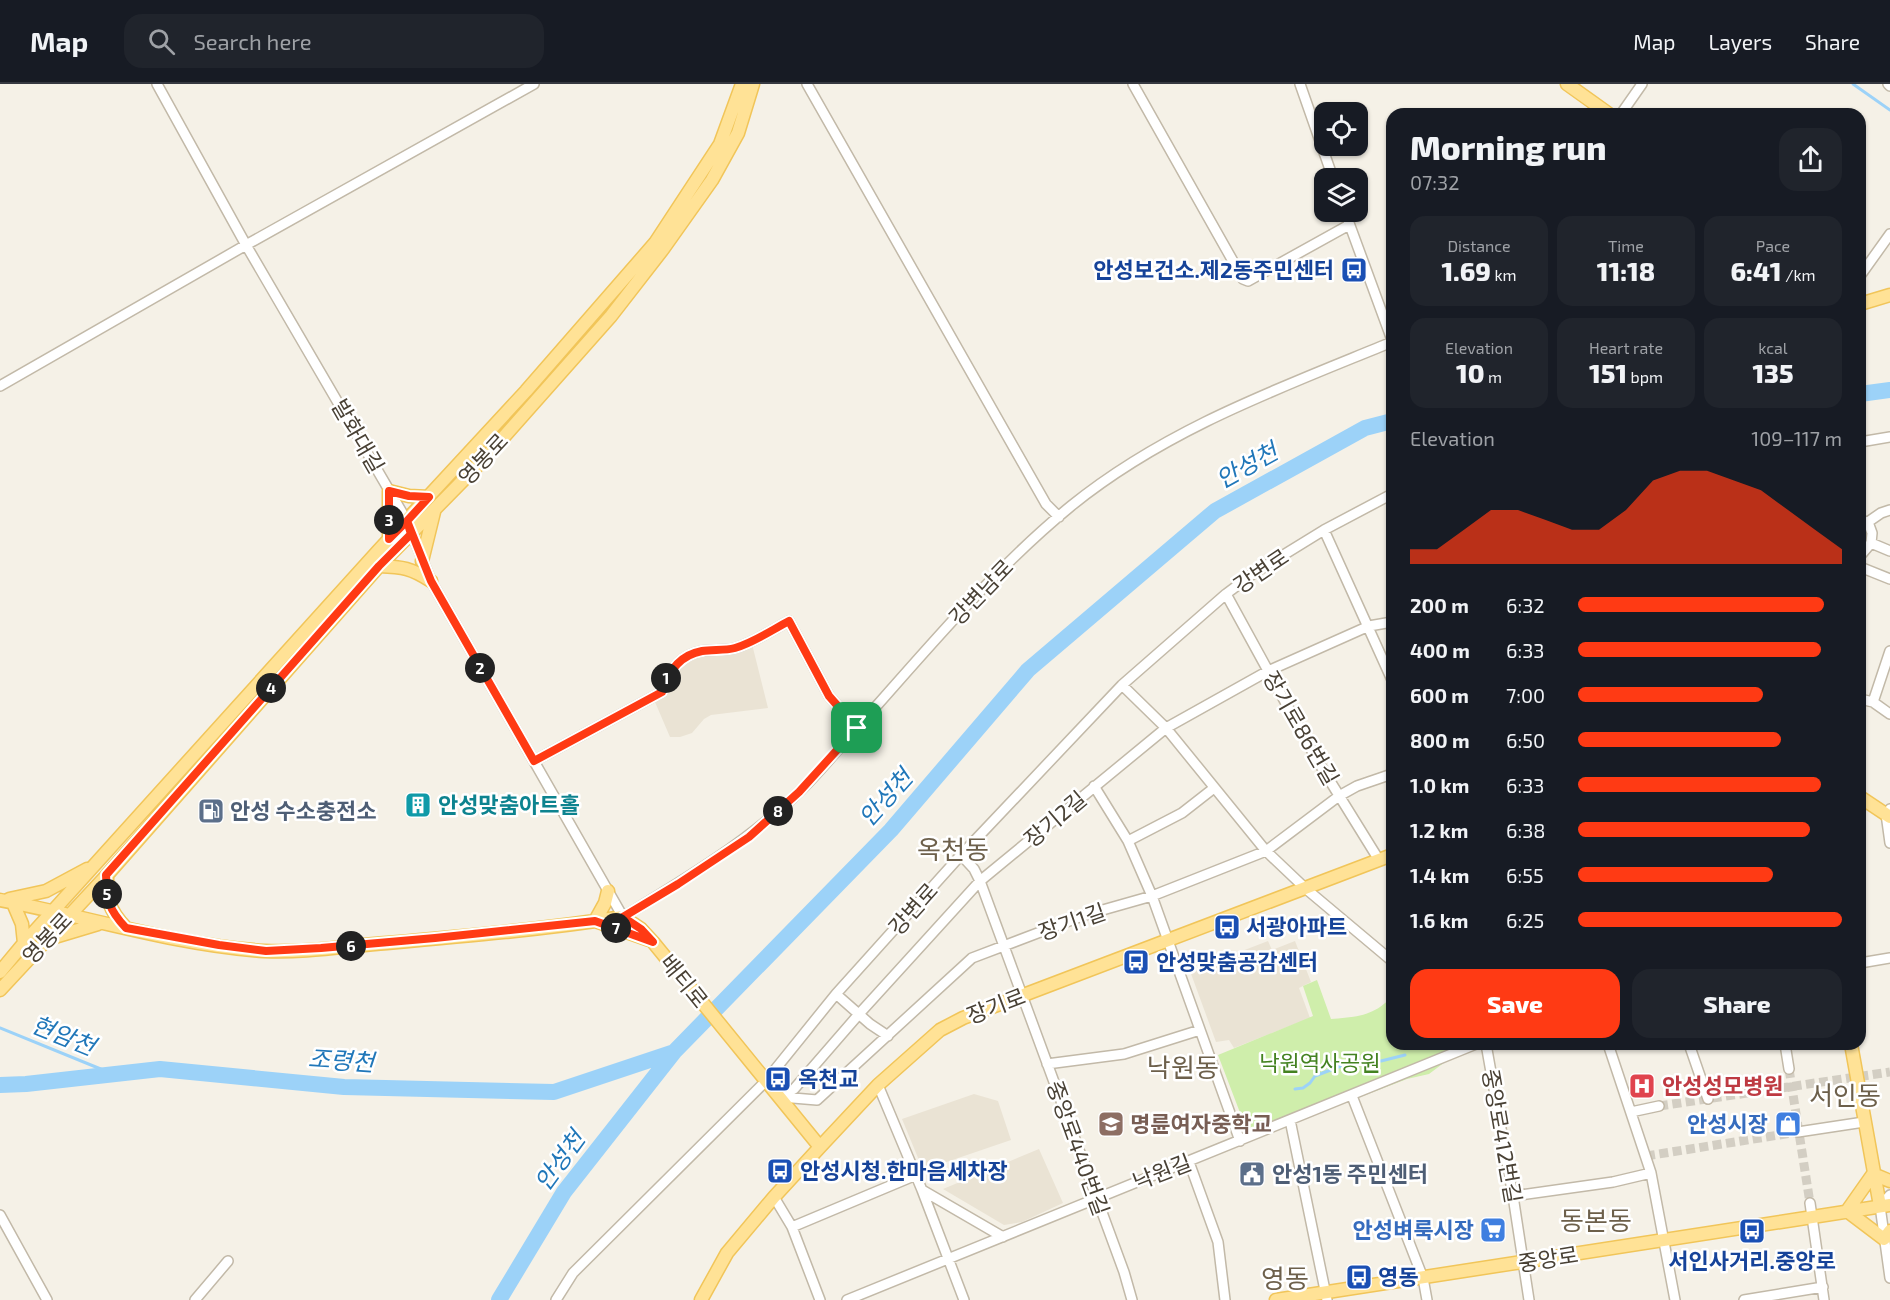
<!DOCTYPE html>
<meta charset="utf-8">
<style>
body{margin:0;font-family:"Exo 2","Noto Sans KR",sans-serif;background:#20242c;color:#f1f3f6;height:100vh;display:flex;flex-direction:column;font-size:22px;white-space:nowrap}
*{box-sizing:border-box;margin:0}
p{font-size:20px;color:#9ea1a6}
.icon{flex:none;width:33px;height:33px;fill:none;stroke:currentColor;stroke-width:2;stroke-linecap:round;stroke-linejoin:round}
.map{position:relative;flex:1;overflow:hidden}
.side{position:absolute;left:1386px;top:24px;width:480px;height:942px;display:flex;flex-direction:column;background:#171b24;border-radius:18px;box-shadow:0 2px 4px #0004}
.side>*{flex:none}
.controls{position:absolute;left:1314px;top:18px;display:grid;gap:12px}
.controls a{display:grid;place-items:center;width:54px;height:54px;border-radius:12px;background:#171b24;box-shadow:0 2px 4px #0004;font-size:30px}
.pin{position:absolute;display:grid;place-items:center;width:51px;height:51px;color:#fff;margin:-26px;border-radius:12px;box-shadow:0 3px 9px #0006}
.km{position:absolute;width:30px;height:30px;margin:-15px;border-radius:50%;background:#222;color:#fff;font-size:16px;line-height:30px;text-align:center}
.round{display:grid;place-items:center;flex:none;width:63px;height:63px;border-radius:18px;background:#20242c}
.summary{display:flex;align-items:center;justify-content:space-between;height:102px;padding:0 24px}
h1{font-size:33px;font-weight:800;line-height:45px}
.stats{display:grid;grid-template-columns:repeat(3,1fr);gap:9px;height:102px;padding:6px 24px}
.stats div{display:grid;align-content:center;border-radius:15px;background:#20242c;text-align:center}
.stats b{font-size:26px;font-weight:800}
.stats small{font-size:16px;font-weight:400}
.stats p{font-size:16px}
.chart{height:168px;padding:12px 24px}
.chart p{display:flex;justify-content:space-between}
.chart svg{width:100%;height:108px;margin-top:6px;fill:#ff3a14;opacity:.7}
.cta{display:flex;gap:12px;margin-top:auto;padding:12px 24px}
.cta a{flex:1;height:69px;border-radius:18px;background:#ff3a14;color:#fff;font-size:24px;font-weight:800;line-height:69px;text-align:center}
.cta a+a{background:#20242c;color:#f1f3f6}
ul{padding:0 24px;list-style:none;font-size:20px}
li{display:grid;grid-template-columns:96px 72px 1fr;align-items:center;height:45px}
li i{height:15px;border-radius:8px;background:#ff3a14}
header{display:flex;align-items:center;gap:36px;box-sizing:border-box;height:84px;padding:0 30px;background:#171b24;border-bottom:2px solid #363941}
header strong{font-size:28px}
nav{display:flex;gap:33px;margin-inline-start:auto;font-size:21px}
.search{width:420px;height:54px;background:#20242c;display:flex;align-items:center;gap:15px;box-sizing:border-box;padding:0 21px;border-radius:18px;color:#9ea1a6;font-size:22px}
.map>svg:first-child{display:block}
</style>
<header>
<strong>Map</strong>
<div class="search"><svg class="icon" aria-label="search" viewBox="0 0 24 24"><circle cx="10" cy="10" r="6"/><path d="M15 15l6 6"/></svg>Search here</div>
<nav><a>Map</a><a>Layers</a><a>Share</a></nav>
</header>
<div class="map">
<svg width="1890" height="1216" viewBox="0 0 1890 1216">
<rect width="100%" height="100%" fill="#f5f1e7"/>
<path fill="#eae3d4" d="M752,560l16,64 -57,7 -7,4 -12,14 -12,4h-10l-15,-35 9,-8 6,-17 18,-19z
M1268,857l4,9 23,-9 16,41 -12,6 11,30 -76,30 -5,-8 -13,2 -26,-71z
M974,1010l24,7 13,39 -88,30 -21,-51z
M1039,1065l24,54 -41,19 -18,3 -61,-36z"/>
<path fill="#cfeeab" d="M1317,896l14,39c25,-2 44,-3 61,-23v48h77l-40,30 -22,5 -70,27 -90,25 -29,-76 95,-39 -10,-30z"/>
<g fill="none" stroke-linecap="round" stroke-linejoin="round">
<path stroke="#9cd2f8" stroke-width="3" d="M1853,0l37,26
M0,944l113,46
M1295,1005l8,-1 7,-5 5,-7 39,-15h27l24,-6"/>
<path stroke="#9cd2f8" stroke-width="16" d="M1860,310l30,-4
M0,1001l26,-1 134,-15 184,18 210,5 120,-40
M499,1216l65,-108 110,-140 217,-222 137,-160 187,-159 150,-83 27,-7"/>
<path stroke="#d3cec3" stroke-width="9" stroke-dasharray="9 4.5" stroke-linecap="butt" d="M1789,985l21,134
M1659,1022l231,-34
M1646,1072l152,-24"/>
<defs>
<path id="minor" d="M157,0l89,161 161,276 24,60 192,336c61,-37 123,-74 175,-124 23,-22 44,-49 66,-73 66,-74 130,-151 207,-214 95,-77 209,-118 321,-164
M807,0l239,420 13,13
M1133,0l110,195 5,2 101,-56
M1300,0l33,94
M1888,0l2,2
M1621,30l21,-30
M1345,128l47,128
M1860,192l30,-42
M0,302l246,-141 288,-161
M1860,358l30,-5
M1860,436l8,2 4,11 -1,10
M1868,438l13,-9 9,-3
M1324,446l68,150
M1871,459l19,8
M1860,472l11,-13
M1860,483l30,12
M1226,510l91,166 62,100
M1122,601l44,43 100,123 39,37 87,73
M1860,615l13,3 17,12
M1873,618l17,-51
M534,677l128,-69c6,-20 18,-37 40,-41 10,-2 22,0 33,-3 18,-5 37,-18 54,-27l40,75 28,32
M1094,702l34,55 24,55 88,245
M1890,725l-4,5 4,29
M1128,757l54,-28 32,-25
M961,771l13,14 6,12 144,391 8,28
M1860,879l30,-5
M836,910l34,30 18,12
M1486,960l27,152 16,104
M1608,960l43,129 24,127
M1689,960l19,55
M1785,960l4,25
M1047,980l77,-10 76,-24
M878,1001l44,105 42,110
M1352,1012l71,182 4,22
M779,1013l15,-8 65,-75 121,-133 186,-153 102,-57 101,-45 23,-4
M781,1013l36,3 155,-142 113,-43 67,-19 114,-45 73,-55 18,-10 35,-12
M1631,1028l28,-6
M1290,1036l37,180
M1798,1048l66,-10
M1189,1078l29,80 7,58
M922,1106l81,47
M1890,1111l-10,11 10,72
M1513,1112l100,-14 38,-9
M774,1113l18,30 28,73
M1810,1119l14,97
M0,1131l47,85
M792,1143l124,-52
M195,1216l33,-39
M556,1216l17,-27 192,-191 71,-88 125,-139 161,-170 104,-91 28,-21 70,-43 68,-36
M847,1216l629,-256
M1744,1216l79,-13"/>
<path id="major" d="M1567,0l42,30
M1860,220l30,-9
M389,455v-48l20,5 20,1
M422,477l12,-49
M379,482c24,1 32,2 52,15
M1860,713l30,20
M107,791c0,25 1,34 19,53
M608,807l-3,12 -10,18 54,19
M9,815l37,-8 41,-22
M0,816c88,17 175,45 264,51 40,2 83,-5 123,-8 79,-7 158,-14 236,-26l18,12 12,13 167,205
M13,819l9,21 2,19
M48,855l50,-15
M0,888l24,-29 354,-392 148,-160 129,-148 65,-99 22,-60
M0,906l107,-115 272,-309 108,-110 124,-140 52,-67 49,-69 26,-47 15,-49
M1851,960l29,162
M1890,1097l-17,-7 -26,37 37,28 6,-8
M701,1216l26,-47 47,-56 46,-50 58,-62 62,-55 23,-12 429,-163
M1276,1216l614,-95"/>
</defs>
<use href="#minor" stroke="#c2b9a8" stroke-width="12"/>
<use href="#major" stroke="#f1c559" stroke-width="15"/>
<use href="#minor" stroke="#fff" stroke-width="9"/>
<use href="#major" stroke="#ffe296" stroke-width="12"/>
</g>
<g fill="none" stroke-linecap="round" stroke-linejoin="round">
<defs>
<path id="route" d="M857,644l-28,-32 -40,-75c-17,9 -36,22 -54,27 -11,3 -23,1 -33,3 -22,4 -34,21 -40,41l-128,69 -103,-180 -24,-60 22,-24 -20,-1 -20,-5v48l18,-18 4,13 -32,32 -273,309c1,25 2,34 20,53l93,17 47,6 55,-3 114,-10 160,-17 58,21 -12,-13 -18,-12 55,-33 71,-47 50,-45 58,-64"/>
</defs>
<use href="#route" stroke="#fff" stroke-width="12"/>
<use href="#route" stroke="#ff3a14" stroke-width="8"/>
</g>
<defs>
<symbol id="bus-square" viewBox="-11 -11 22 22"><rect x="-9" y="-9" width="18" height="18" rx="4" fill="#1a4fb4" stroke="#fff"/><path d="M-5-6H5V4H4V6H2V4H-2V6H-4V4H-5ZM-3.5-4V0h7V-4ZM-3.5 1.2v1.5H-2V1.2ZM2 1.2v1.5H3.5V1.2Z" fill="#fff"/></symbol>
<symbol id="building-square" viewBox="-11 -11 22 22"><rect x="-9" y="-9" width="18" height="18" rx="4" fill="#0f9aa8" stroke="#fff"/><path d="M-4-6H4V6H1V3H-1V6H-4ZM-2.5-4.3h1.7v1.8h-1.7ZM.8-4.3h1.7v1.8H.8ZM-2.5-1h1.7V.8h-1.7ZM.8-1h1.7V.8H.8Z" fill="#fff"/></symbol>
<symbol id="fuel-square" viewBox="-11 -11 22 22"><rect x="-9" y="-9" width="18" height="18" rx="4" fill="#5c6f8a" stroke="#fff"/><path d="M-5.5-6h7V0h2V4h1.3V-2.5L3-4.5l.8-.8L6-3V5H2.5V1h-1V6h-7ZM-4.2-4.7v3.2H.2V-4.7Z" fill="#fff"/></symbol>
<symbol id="hospital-square" viewBox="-11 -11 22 22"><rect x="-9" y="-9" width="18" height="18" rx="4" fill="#e0444e" stroke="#fff"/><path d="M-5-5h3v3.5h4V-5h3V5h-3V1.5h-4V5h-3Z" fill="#fff"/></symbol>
<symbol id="school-square" viewBox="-11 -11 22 22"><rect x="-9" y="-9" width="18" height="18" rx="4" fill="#8d6e63" stroke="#fff"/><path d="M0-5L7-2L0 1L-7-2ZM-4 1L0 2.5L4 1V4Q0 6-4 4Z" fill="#fff"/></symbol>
<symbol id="shop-square" viewBox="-11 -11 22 22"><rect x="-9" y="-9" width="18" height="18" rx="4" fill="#3f7fe0" stroke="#fff"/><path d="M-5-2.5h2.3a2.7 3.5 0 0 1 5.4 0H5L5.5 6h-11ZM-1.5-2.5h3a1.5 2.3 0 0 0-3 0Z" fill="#fff"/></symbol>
<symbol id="civic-square" viewBox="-11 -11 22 22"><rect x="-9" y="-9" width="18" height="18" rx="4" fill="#5c6f8a" stroke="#fff"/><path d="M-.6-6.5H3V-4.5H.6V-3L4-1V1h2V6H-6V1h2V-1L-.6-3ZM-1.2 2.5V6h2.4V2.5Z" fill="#fff"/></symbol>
<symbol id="supermarket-square" viewBox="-11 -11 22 22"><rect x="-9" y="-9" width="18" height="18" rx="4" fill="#3f7fe0" stroke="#fff"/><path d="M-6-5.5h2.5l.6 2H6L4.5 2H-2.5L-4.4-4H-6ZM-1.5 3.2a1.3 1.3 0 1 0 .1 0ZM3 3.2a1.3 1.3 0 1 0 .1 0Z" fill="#fff"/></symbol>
</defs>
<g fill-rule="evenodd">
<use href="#bus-square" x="1339" y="171" width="30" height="30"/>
<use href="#building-square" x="403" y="706" width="30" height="30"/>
<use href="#fuel-square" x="196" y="712" width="30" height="30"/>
<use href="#bus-square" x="1212" y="828" width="30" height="30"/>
<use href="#bus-square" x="1121" y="863" width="30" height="30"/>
<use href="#bus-square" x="763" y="980" width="30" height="30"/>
<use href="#hospital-square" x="1627" y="987" width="30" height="30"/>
<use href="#school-square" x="1096" y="1025" width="30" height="30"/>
<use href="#shop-square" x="1773" y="1025" width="30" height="30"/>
<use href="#bus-square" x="765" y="1072" width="30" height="30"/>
<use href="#civic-square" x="1237" y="1075" width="30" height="30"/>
<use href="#supermarket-square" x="1478" y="1131" width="30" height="30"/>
<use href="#bus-square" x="1737" y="1132" width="30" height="30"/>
<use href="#bus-square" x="1344" y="1178" width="30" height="30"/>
</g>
<g text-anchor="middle" stroke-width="5" stroke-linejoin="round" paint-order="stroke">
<g font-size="22" font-weight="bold" fill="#164399" stroke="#fff" text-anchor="start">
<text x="1334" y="194" text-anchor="end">안성보건소.제2동주민센터</text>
<text x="1246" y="851">서광아파트</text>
<text x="1156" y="886">안성맞춤공감센터</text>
<text x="798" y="1003">옥천교</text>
<text x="800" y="1095">안성시청.한마음세차장</text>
<text x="1752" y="1185" text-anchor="middle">서인사거리.중앙로</text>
<text x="1378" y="1201">영동</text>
</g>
<g font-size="22" fill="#494135" stroke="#fff">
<text transform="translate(358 352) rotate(60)" y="8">발화대길</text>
<text transform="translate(483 375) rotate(-47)" y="8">영봉로</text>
<text transform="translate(1261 487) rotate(-34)" y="8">강변로</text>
<text transform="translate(981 508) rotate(-46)" y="8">강변남로</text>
<text transform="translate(1301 644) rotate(60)" y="8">장기로86번길</text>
<text transform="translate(1055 735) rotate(-40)" y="8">장기2길</text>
<text transform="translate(913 825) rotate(-48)" y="8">강변로</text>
<text transform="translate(1072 838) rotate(-19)" y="8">장기1길</text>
<text transform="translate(47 854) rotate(-47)" y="8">영봉로</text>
<text transform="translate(684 897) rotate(51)" y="8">배티로</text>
<text transform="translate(996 922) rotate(-21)" y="8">장기로</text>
<text transform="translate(1502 1052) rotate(80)" y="8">중앙로412번길</text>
<text transform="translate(1078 1064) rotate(70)" y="8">중앙로440번길</text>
<text transform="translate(1162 1088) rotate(-21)" y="8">낙원길</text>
<text transform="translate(1548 1175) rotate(-9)" y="8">중앙로</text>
</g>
<g font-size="22" font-weight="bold" fill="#0d838f" stroke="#fff" text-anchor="start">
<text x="438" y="729">안성맞춤아트홀</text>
</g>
<g font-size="22" font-weight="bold" fill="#4e5e75" stroke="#fff" text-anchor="start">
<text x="230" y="735">안성 수소충전소</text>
<text x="1272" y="1098">안성1동 주민센터</text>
</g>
<g font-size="22" fill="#448221" stroke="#fff">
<text x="1320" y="987">낙원역사공원</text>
</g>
<g font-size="22" font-weight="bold" fill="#be3a42" stroke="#fff" text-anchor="start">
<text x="1662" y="1010">안성성모병원</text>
</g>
<g font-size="22" font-weight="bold" fill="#785e54" stroke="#fff" text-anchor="start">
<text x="1130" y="1048">명륜여자중학교</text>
</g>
<g font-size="22" font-weight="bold" fill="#366cbe" stroke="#fff" text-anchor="end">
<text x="1768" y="1048">안성시장</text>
<text x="1474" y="1154">안성벼룩시장</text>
</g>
<g font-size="24" font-style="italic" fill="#2077b9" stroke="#fff">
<text transform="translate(1247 382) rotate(-29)" y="8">안성천</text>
<text transform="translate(886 714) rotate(-48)" y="8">안성천</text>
<text transform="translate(63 952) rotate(22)" y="8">현암천</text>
<text transform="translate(341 977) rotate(4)" y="8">조령천</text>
<text transform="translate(560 1077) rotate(-54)" y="8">안성천</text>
</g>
<g font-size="26" fill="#6d604b" stroke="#fff">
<text x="953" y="775">옥천동</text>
<text x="1183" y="993">낙원동</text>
<text x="1845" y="1021">서인동</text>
<text x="1596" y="1146">동본동</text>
<text x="1285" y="1204">영동</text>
</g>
</g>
</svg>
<div class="controls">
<a><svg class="icon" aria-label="locate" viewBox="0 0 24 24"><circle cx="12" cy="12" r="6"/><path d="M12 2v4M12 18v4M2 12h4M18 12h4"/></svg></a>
<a><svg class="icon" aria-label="layers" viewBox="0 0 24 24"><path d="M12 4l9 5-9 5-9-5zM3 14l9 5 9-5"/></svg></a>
</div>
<div class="pin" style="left:857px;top:644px;background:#1e9e55"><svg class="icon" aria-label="arrive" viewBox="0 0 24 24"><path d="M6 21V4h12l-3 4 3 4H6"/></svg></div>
<b class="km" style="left:666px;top:594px">1</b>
<b class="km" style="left:480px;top:584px">2</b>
<b class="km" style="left:389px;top:436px">3</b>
<b class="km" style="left:271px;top:604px">4</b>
<b class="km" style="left:107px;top:810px">5</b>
<b class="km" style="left:351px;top:862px">6</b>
<b class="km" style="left:616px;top:844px">7</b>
<b class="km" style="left:778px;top:727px">8</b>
<section class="side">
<div class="summary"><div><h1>Morning run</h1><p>07:32</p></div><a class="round"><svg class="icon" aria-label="share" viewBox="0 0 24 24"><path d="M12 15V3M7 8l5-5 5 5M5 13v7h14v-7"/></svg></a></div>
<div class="stats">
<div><p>Distance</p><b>1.69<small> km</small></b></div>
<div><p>Time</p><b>11:18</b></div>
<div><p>Pace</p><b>6:41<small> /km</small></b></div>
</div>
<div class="stats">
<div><p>Elevation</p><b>10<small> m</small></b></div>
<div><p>Heart rate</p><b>151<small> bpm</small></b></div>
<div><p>kcal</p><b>135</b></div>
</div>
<div class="chart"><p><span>Elevation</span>109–117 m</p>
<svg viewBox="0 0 160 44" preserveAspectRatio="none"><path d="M0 44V38L10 38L20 30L30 22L40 22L50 26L60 30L70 30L80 22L90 10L100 6L110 6L120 10L130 14L140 22L150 30L160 38V44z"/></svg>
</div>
<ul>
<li><b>200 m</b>6:32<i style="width:93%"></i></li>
<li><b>400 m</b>6:33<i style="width:92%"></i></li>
<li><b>600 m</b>7:00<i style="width:70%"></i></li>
<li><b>800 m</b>6:50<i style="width:77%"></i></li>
<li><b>1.0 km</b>6:33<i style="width:92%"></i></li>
<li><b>1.2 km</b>6:38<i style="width:88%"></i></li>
<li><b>1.4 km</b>6:55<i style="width:74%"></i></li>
<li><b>1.6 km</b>6:25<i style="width:100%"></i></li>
</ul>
<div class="cta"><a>Save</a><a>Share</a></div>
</section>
</div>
